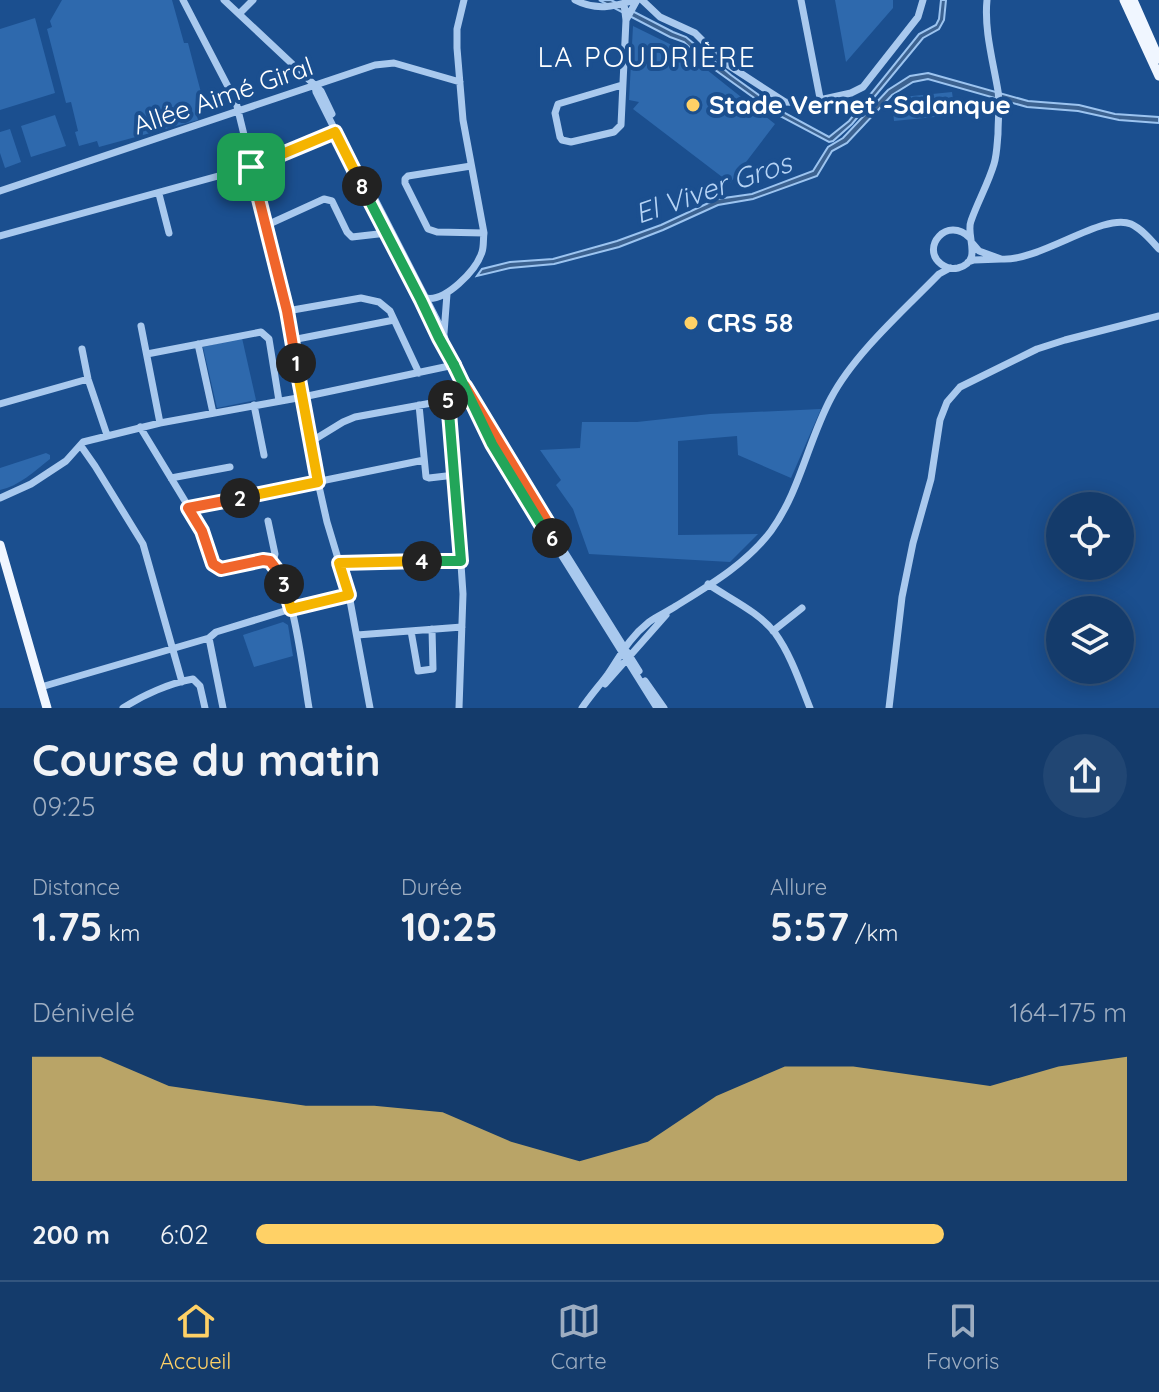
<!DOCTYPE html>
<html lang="fr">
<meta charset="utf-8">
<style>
body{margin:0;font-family:Quicksand,sans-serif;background:#214673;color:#f1f3f6;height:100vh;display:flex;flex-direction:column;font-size:30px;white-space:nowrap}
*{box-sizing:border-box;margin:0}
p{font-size:26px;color:#9dadc1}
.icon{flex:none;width:44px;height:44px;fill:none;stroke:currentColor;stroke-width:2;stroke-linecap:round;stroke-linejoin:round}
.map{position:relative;height:708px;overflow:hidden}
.side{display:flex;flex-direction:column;background:#143b6b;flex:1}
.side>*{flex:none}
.tools{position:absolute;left:1046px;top:492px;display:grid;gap:16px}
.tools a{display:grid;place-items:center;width:88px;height:88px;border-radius:50%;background:#143b6b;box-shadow:0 4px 20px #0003,0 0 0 2px #33557e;font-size:40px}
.pin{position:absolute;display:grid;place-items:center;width:68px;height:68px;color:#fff;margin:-34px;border-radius:16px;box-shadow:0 4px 12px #0006}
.km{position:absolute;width:40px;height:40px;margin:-20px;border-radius:50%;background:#222;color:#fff;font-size:22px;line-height:40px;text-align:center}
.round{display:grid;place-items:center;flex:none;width:84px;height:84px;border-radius:42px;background:#214673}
.head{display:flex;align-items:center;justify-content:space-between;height:136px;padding:0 32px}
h1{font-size:44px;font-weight:800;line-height:60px}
.stats{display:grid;grid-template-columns:repeat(3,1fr);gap:12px;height:136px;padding:8px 32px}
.stats div{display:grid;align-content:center}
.stats b{font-size:40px;font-weight:800}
.stats small{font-size:22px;font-weight:400}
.stats p{font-size:22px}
.chart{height:224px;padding:16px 32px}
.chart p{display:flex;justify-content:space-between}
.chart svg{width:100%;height:144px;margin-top:8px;fill:#ffd166;opacity:.7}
ul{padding:0 32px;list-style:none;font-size:26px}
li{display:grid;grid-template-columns:128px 96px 1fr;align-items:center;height:60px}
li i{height:20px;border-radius:10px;background:#ffd166}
.tabs{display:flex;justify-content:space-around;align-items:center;height:112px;border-top:2px solid #33557e;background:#143b6b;font-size:22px;color:#9dadc1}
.tabs a{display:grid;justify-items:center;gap:4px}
.tabs .selected{color:#ffd166}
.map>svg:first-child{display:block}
</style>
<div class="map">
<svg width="1159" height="708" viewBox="0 0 1159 708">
<rect width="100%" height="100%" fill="#1b4f8f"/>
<path fill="#2e69ad" d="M62,0h110l12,43h4l16,61 -6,2 2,9 -3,1 1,4 -99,27 -2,-6 -18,5 -4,-14 3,-1 -7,-29 -5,1 -19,-74 5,-2 -2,-6z
M835,0h58v8l-47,54z
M35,18l20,75 -55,17v-81z
M633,26l49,24 93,74 -45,59 -97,-74 6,-7 -10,-2z
M952,92l3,23 -61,6 -2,-23z
M55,115l11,31 -35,11 -10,-31z
M10,129l11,33 -16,6 -5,-15v-21z
M242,338l14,62 -39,8 -14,-61z
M821,409l-30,69 -53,-23 -1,-19 -59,5v94l80,-1 -28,28 -141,-8 -16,-45 -17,-24 5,-5 -21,-30 40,-2 2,-26h55l73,-8z
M46,453l4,2v4c-15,12 -31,27 -50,31v-22z
M283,622l5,3 5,31 -39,11 -11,-32z"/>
<path fill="#3c6290" stroke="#9cc4f0" stroke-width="2" d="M599,0h12l62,32 13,5 45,38 50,36 48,26 20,-16 70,-87 17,-9 3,-6 2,-19h5l-2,20 -5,9 -16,9 -71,86 -19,17 -4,1 -51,-27 -67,-48 -27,-25 -14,-5z
M928,73l100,28 51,4 36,9 44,3v6l-40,-3 -41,-9 -51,-4 -99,-28 -15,3 -21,13 -45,48 -15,8 -15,25 -64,23 -35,6 -55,25 -44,17 -65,17 -44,4 -33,8 5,-7 28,-7 43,-3 64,-18 44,-16 56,-26 35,-5 61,-23 15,-24 15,-9 45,-48 22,-14z"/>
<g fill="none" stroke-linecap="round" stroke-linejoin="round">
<path stroke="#a9c9ee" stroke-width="7" d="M183,0l53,102 51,209 31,171 9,40 22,73 21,113
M224,0l97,91 11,23
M575,0c21,11 38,7 60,0
M642,0l18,17 35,16 30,30 60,39 21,1 45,-10 12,-6 55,-70 5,-17
M801,0l19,98
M239,14l14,-14
M626,20l11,-20
M622,85l-64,19 -3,9 5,24 2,3 9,2 43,-10 7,-7 5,-105 -2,-16
M315,86l1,6 123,246 10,15 43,91 165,264
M471,166l-63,10 -3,3v4l23,46 9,3 47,1
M361,172l75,146 8,17 3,12
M0,191l375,-126 19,-2 66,19
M159,194l10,39
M267,225l57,-26 8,2 15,31 5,5 35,-4
M0,236l251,-69 84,-35
M970,238c-23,-23 -50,10 -29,26 5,4 12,5 17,4 26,-7 7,-32 13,-47 7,-20 17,-37 23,-57 3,-10 3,-20 4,-30 0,-14 2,-29 0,-43 -5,-30 -14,-61 -11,-91
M1001,259c39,3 102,-47 130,-35 11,5 20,16 28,25
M968,262l6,-2 27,-1 -22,-8 -6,-7
M426,298c19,4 50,-27 56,-46 2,-6 1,-13 2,-19l-21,-113 -6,-72v-19l7,-29
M287,311l74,-13 18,4 11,9 29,62
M141,326l19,97
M444,333l3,-39
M292,340l102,-20
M198,344l15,69
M82,349l6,30 19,56
M147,354l114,-22 8,7 10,62
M471,394l73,125 95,152
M448,400l7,75 8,119 -4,114
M448,400l17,-14
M0,404l88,-25
M254,405l10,50
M419,405l7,72 3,1 26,-3
M140,427l59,97 14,40 8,5 42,-9 7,1c24,21 33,113 39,147
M312,441l31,-19 12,-5 93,-17
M81,446l14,20 48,78 39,138
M171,478l59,-11
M0,498l31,-14 35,-23 17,-19 77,-19 143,-26 151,-32
M188,508l236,-48
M268,521l7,33 -2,9
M339,563l122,-2
M708,584c22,15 51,28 67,49 16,22 25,50 35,75
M411,631l7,40 15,-2 -1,-40
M773,631l29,-23
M357,635l105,-8
M209,638l14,70
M645,681l19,27
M605,684l61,-69
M41,687l168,-49 7,-6 75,-23 58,-14
M123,708c20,-13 47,-25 70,-29l7,7 5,22
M582,708c8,-12 18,-23 26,-34 14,-21 21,-36 41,-52 8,-6 18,-10 27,-16 34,-21 70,-42 95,-75 29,-40 37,-90 60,-133 23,-44 73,-88 108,-124l11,-6
M889,708l13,-111 11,-54 18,-64 9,-59 7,-18 13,-15 77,-38 28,-9 94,-24"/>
<path stroke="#f0f6ff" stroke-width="9" d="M1124,0l35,76
M1133,0l26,59
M0,545l47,163"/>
</g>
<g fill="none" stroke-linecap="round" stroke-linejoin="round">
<defs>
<path id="split-1" d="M251,167l36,144 9,52"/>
<path id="split-2" d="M240,498l78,-16 -22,-119"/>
<path id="split-3" d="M240,498l-52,10 14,23 11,33 8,5 42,-9 7,1 10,13 4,10"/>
<path id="split-4" d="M284,584l7,25 58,-14 -10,-32 83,-2"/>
<path id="split-5" d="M422,561h39l-13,-161"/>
<path id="split-6" d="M448,400l17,-14 91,150 -4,2"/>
<path id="split-7" d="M454,365l38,79 53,87 5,8 2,-1"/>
<path id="split-8" d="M362,186l59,114 18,38 15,27"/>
<path id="split-9" d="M251,167l84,-35 27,54"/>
</defs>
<use href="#split-1" stroke="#fff" stroke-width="16"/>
<use href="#split-2" stroke="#fff" stroke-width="16"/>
<use href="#split-3" stroke="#fff" stroke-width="16"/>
<use href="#split-4" stroke="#fff" stroke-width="16"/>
<use href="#split-5" stroke="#fff" stroke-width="16"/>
<use href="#split-6" stroke="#fff" stroke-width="16"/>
<use href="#split-7" stroke="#fff" stroke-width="16"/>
<use href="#split-8" stroke="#fff" stroke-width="16"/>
<use href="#split-9" stroke="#fff" stroke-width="16"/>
<use href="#split-1" stroke="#f0652b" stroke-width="10"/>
<use href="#split-2" stroke="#f5b400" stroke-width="10"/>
<use href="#split-3" stroke="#f0652b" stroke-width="10"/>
<use href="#split-4" stroke="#f5b400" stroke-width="10"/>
<use href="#split-5" stroke="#22a559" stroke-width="10"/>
<use href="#split-6" stroke="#f0652b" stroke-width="10"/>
<use href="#split-7" stroke="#22a559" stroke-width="10"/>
<use href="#split-8" stroke="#22a559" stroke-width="10"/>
<use href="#split-9" stroke="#f5b400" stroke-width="10"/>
</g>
<g fill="#ffd166" stroke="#1b4f8f" stroke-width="3">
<circle cx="693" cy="105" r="8"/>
<circle cx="691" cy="323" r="8"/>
</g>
<g text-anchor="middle" stroke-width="8" stroke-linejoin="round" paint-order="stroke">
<g font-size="26" fill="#fff" stroke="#1b4f8f">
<text transform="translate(223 96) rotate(-19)" y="9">Allée Aimé Giral</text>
</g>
<g font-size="26" font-weight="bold" fill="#fff" stroke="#1b4f8f" text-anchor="start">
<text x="709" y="114">Stade Vernet -Salanque</text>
<text x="707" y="332">CRS 58</text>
</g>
<g font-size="28" letter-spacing="2" fill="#fff" stroke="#1b4f8f">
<text x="647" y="67">LA POUDRIÈRE</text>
</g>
<g font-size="28" font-style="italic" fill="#b5d3f5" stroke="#1b4f8f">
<text transform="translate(713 188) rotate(-19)" y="10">El Viver Gros</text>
</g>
</g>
</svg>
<div class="tools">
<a><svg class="icon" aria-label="locate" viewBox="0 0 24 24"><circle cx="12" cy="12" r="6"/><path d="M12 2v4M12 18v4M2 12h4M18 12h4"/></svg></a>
<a><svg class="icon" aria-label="layers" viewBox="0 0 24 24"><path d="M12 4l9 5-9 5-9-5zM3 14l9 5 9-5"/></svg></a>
</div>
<div class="pin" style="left:251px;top:167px;background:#1e9e55"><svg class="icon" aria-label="arrive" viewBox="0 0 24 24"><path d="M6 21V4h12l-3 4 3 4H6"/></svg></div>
<b class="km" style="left:296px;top:363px">1</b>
<b class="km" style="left:240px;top:498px">2</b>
<b class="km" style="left:284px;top:584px">3</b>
<b class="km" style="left:422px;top:561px">4</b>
<b class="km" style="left:448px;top:400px">5</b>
<b class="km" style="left:552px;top:538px">6</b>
<b class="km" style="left:362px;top:186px">8</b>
</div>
<section class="side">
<div class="head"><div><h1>Course du matin</h1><p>09:25</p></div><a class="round"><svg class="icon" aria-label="share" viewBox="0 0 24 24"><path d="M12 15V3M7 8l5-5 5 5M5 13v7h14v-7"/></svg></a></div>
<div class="stats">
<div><p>Distance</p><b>1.75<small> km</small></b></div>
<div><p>Durée</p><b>10:25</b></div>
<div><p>Allure</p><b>5:57<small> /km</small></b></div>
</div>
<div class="chart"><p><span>Dénivelé</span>164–175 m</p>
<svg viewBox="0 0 160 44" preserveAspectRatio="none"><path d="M0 44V6L10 6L20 15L30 18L40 21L50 21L60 23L70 32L80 38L90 32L100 18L110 9L120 9L130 12L140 15L150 9L160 6V44z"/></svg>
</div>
<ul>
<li><b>200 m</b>6:02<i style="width:79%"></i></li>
</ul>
</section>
<nav class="tabs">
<a class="selected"><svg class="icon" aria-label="home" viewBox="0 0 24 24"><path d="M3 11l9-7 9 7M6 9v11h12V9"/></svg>Accueil</a>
<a><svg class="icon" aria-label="map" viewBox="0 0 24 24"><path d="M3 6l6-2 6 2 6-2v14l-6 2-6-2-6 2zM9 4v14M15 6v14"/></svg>Carte</a>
<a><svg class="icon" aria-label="saved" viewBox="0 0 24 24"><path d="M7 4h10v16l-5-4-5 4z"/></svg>Favoris</a>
</nav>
